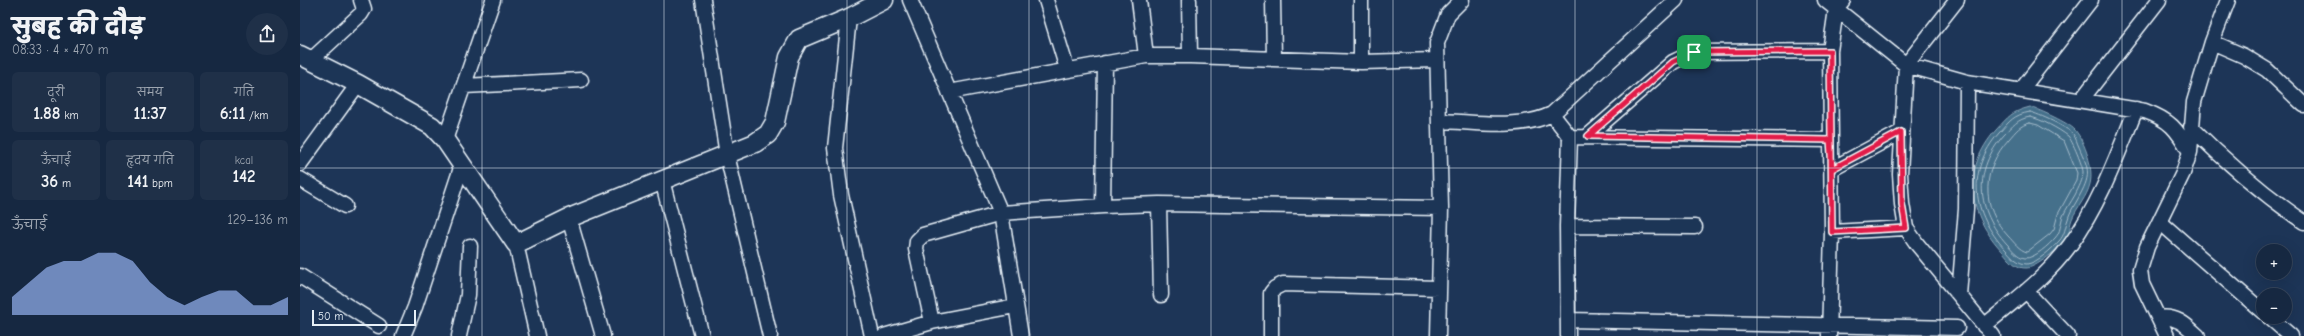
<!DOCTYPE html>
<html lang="hi">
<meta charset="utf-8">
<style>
body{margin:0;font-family:"Comic Neue","Playpen Sans Deva",sans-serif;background:#1f3048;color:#f1f3f6;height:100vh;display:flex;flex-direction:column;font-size:15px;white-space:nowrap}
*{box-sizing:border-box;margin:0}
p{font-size:13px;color:#9ea6b1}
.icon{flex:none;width:22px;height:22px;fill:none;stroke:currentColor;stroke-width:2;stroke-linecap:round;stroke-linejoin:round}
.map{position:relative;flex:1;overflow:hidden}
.sheet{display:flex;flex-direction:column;background:#162841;width:300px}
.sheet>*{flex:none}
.tools{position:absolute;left:1956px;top:244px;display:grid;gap:8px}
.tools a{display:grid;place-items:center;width:36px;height:36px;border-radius:50%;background:#162841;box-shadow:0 4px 16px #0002,0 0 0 1px #35445a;font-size:20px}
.scale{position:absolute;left:12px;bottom:10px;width:104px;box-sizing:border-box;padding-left:4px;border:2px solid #e8f1f8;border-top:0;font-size:11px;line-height:14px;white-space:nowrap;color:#e8f1f8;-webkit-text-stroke:3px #1d3557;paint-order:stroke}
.pin{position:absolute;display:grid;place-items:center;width:34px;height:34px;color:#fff;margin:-17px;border-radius:8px;box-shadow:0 2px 6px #0006}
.round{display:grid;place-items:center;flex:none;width:42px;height:42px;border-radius:21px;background:#1f3048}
.headline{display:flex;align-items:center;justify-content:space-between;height:68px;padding:0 12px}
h1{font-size:22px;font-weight:800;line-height:30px}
.stats{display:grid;grid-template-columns:repeat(3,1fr);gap:6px;height:68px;padding:4px 12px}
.stats div{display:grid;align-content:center;border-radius:6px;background:#1f3048;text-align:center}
.stats b{font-size:17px;font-weight:800}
.stats small{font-size:11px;font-weight:400}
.stats p{font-size:11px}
.chart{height:112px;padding:8px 12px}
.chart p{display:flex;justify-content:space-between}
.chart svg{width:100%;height:72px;margin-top:4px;fill:#95b2f1;opacity:.7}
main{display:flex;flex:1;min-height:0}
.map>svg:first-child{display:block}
</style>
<main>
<section class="sheet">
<div class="headline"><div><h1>सुबह की दौड़</h1><p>08:33 · 4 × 470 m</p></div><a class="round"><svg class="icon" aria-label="share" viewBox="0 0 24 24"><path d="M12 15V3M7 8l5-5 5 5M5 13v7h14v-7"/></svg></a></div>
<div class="stats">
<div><p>दूरी</p><b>1.88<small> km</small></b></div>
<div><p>समय</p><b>11:37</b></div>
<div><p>गति</p><b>6:11<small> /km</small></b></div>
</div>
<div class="stats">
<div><p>ऊँचाई</p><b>36<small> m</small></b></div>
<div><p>हृदय गति</p><b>141<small> bpm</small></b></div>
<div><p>kcal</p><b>142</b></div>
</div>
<div class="chart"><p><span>ऊँचाई</span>129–136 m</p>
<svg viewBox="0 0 160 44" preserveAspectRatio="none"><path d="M0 44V33L10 24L20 15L30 11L40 11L50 6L60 6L70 11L80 24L90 33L100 38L110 33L120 29L130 29L140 38L150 38L160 33V44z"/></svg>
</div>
</section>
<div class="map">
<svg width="2004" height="336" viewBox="0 0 2004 336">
<rect width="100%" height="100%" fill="#1d3557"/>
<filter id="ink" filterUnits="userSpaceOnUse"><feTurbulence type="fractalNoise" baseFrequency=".025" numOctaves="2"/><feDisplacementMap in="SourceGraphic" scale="8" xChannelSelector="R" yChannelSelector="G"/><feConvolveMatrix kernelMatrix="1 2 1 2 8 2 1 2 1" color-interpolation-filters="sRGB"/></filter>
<g filter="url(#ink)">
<path fill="#446f8b" stroke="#86a3b7" d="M1730,107c10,3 39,16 45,23 10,12 19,39 15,54 -3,13 -13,23 -18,35 -2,5 -2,10 -3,15 -4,10 -31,33 -42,34 -11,1 -18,-9 -24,-16 -35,-37 -42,-82 -7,-122 13,-14 15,-18 34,-23z"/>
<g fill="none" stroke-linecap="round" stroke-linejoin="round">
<path stroke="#a6bdcc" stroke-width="1" d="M1730,112c9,2 37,15 43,22 3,4 4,9 6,13 9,21 13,26 1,48 -4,8 -10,16 -12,24 -3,8 -3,16 -9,22 -6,7 -22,22 -32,23 -10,0 -16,-9 -22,-15 -33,-36 -39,-78 -6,-116 11,-12 14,-18 31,-21z
M1730,117c11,2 29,12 38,19 4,4 15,30 15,36 0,8 -4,15 -8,23 -4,7 -9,14 -12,21 -3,8 -2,16 -8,22 -5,6 -21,21 -30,20 -8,-1 -13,-9 -18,-14 -31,-34 -34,-74 -3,-109 9,-9 13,-16 26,-18z
M1730,123l8,2 26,16 13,32 -1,8 -18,33 -4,15 -4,5 -23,18c-8,-2 -13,-10 -19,-16 -28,-30 -26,-67 1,-97 7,-8 11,-14 21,-16z"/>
<defs>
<path id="minor" d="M403,0l24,155 43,181
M610,0l91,213 20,123
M746,0l21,69
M839,0l7,56
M889,0l1,56
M973,0l1,59
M1525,0l81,65 -6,109 2,30 4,24 11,16 76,92
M1657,0l-51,65 61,17 178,29c25,9 32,18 45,41
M549,18l-14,130 6,47 31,141
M1912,42l32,14 23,14 37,35
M10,61l51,-47 3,-5 -3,-9
M1061,62v-62
M164,86l117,-6
M1721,90l70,-90
M649,92l197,-36h44l171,6 75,-2
M1782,99l77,-99
M1252,114l18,23 -3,89 1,110
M1140,121c36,1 79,9 112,-7l124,-114
M1891,127c35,35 72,67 113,95
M1288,136l85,-74 21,-10 136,-1
M1270,137l260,3
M145,140l48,-140
M0,164l58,-80
M1532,169l69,-37
M0,179l45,27
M362,180l40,156
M859,204l2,91
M803,206l2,-143
M269,218l34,118
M1860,222l103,90
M1267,226l128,1
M1532,232l74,-4
M216,244l21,92
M0,276l79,50
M1726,291l42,45
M1659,295l7,-86 1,-127
M1969,317l22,19
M1859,318c17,-3 27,7 39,18
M1268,320l389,8
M632,322l-16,-73 1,-8 6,-6 78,-22 102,-7 56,-2 282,4
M1684,326c30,-25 63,-49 86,-81 30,-41 47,-89 66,-136
M103,336l12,-29 47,-142
M159,336l9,-41 2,-49
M584,336l48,-14 83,-16
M971,336v-43l4,-5 8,-4 156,4
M1138,336l3,-128 -4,-165 11,-29 14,-14
M1529,336l3,-104 -2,-181 6,-42 7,-9
M1867,336l-25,-52 -2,-14 7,-23 36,-74 7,-21 4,-50 18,-60 16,-42"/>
<path id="tertiary" d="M0,55l58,29 74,42 13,14 71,104 53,-26 186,-75 13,-9 7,-12 14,-65 10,-18 50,-21 35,-18"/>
</defs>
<use href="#minor" stroke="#e8f1f8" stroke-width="17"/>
<use href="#tertiary" stroke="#e8f1f8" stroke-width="21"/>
<use href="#minor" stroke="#1d3557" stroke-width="14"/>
<use href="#tertiary" stroke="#1d3557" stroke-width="18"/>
</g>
</g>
<g fill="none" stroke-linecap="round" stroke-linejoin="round" filter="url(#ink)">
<defs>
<path id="route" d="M1394,52l-21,10 -85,74 242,4 2,29 69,-37 1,72 4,24 -74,4 -2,-181 -136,1"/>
</defs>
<use href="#route" stroke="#fff" stroke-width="8"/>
<use href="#route" stroke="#e11d48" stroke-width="5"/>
</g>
<path fill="none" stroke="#e8f1f8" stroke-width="1" stroke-opacity="0.55" d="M182,0v336M364,0v336M547,0v336M729,0v336M911,0v336M1093,0v336M1275,0v336M1457,0v336M1640,0v336M1822,0v336M0,168h2004"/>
</svg>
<div class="tools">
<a>+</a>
<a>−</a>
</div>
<div class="scale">50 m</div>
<div class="pin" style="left:1394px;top:52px;background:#1e9e55"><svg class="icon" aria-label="arrive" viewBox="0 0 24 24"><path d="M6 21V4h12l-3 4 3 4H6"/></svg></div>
</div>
</main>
